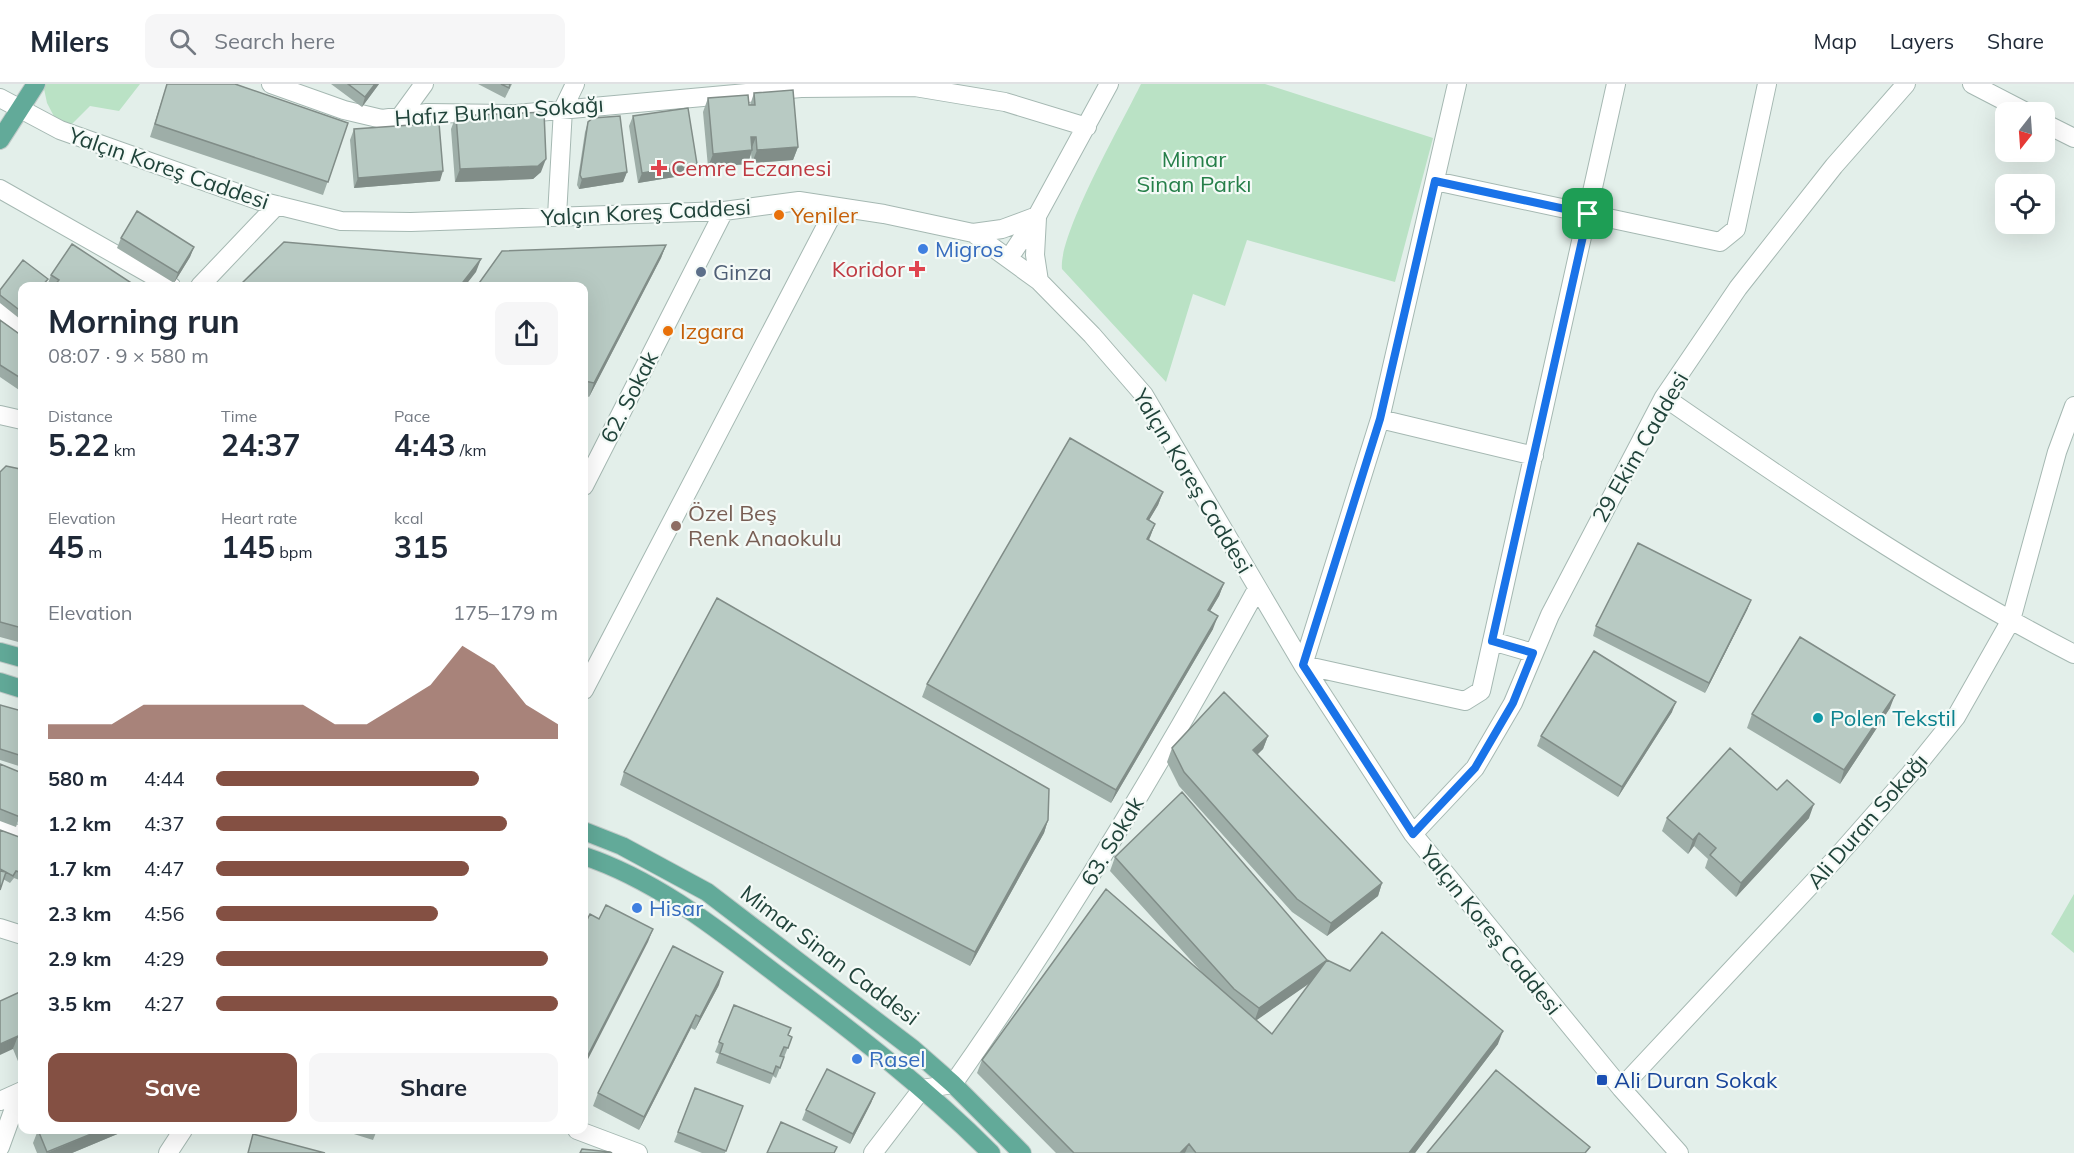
<!DOCTYPE html>
<meta charset="utf-8">
<style>
body{margin:0;font-family:Mulish,sans-serif;background:#f6f6f7;color:#1f2937;height:100vh;display:flex;flex-direction:column;font-size:22px;white-space:nowrap}
*{box-sizing:border-box;margin:0}
p{font-size:20px;color:#747a83}
.icon{flex:none;width:33px;height:33px;fill:none;stroke:currentColor;stroke-width:2;stroke-linecap:round;stroke-linejoin:round}
.map{position:relative;flex:1;overflow:hidden}
.side{position:absolute;left:18px;top:198px;width:570px;height:852px;display:flex;flex-direction:column;background:#fff;border-radius:12px;box-shadow:0 6px 24px #0002}
.side>*{flex:none}
.needle{width:39px;rotate:197deg}
.fabs{position:absolute;left:1995px;top:18px;display:grid;gap:12px}
.fabs a{display:grid;place-items:center;width:60px;height:60px;border-radius:12px;background:#fff;box-shadow:0 6px 24px #0002;font-size:30px}
.pin{position:absolute;display:grid;place-items:center;width:51px;height:51px;color:#fff;margin:-26px;border-radius:12px;box-shadow:0 3px 9px #0006}
.round{display:grid;place-items:center;flex:none;width:63px;height:63px;border-radius:12px;background:#f6f6f7}
.headline{display:flex;align-items:center;justify-content:space-between;height:102px;padding:0 30px}
h1{font-size:33px;font-weight:700;line-height:45px}
.metrics{display:grid;grid-template-columns:repeat(3,1fr);gap:9px;height:102px;padding:6px 30px}
.metrics div{display:grid;align-content:center}
.metrics b{font-size:30px;font-weight:700}
.metrics small{font-size:16px;font-weight:400}
.metrics p{font-size:16px}
.chart{height:168px;padding:12px 30px}
.chart p{display:flex;justify-content:space-between}
.chart svg{width:100%;height:108px;margin-top:6px;fill:#845043;opacity:.7}
.button{display:flex;gap:12px;margin-top:auto;padding:12px 30px}
.button a{flex:1;height:69px;border-radius:12px;background:#845043;color:#fff;font-size:24px;font-weight:700;line-height:69px;text-align:center}
.button a+a{background:#f6f6f7;color:#1f2937}
ul{padding:0 30px;list-style:none;font-size:20px}
li{display:grid;grid-template-columns:96px 72px 1fr;align-items:center;height:45px}
li i{height:15px;border-radius:8px;background:#845043}
header{display:flex;align-items:center;gap:36px;box-sizing:border-box;height:84px;padding:0 30px;background:#fff;border-bottom:2px solid #e0e1e3}
header strong{font-size:28px}
nav{display:flex;gap:33px;margin-inline-start:auto;font-size:21px}
.search{width:420px;height:54px;background:#f6f6f7;display:flex;align-items:center;gap:15px;box-sizing:border-box;padding:0 21px;border-radius:12px;color:#747a83;font-size:22px}
.map>svg:first-child{display:block}
</style>
<header>
<strong>Milers</strong>
<div class="search"><svg class="icon" aria-label="search" viewBox="0 0 24 24"><circle cx="10" cy="10" r="6"/><path d="M15 15l6 6"/></svg>Search here</div>
<nav><a>Map</a><a>Layers</a><a>Share</a></nav>
</header>
<div class="map">
<svg width="2074" height="1069" viewBox="0 0 2074 1069">
<rect width="100%" height="100%" fill="#e3efea"/>
<path fill="#bae2c5" d="M43,0h97l-21,27 -29,-5 -22,22 -10,-4 -11,-21z
M1141,0h124l168,54 -38,144 -148,-42 -22,66 -32,-12 -27,88 -104,-113c-4,-34 61,-148 79,-185z
M2074,810v59l-23,-19z"/>
<g fill="none" stroke-linecap="round" stroke-linejoin="round">
<defs>
<path id="minor" d="M271,0l73,26 38,9 45,-6 89,1 285,-26 114,-1 90,15 82,25
M1457,0l-77,335 -77,246 162,36 16,-10 135,-607
M1972,0l54,28
M0,14l60,32 200,71 81,20 70,1 313,-11 75,-10 85,13 89,19 66,48 53,54 52,60 159,270 110,169 208,254 58,65
M400,33l24,-33
M2044,39l30,15
M1435,97l285,61 16,-13 31,-145
M0,105l171,97
M557,132l6,-107 12,-25
M1037,134l-2,37 4,26
M973,149l29,-4 35,-13
M1009,174l28,-42 72,-132
M200,202l77,-81
M0,228l22,15
M1664,313c133,92 266,183 410,257
M0,331l22,5
M1380,335l154,37
M584,402l140,-275
M1492,557l41,12
M584,606l252,-483
M0,744l22,8
M1413,750l62,-66 38,-65 37,-88 114,-218 74,-109 96,-122 72,-82
M0,844l22,7
M1621,1004l215,-230 74,-84 46,-57 55,-97 46,-168 17,-46
M0,1017l22,-10
M577,1046l61,23
M0,1063l20,-55
M168,1069l15,-23
M873,1069l49,-64 31,-5c112,-159 211,-325 304,-495"/>
<path id="major" d="M0,56l36,-56
M0,568l22,6
M0,598l22,7
M584,747l38,15 85,46 206,157 40,35 69,69
M584,772c75,25 138,77 200,124 72,54 143,109 207,173"/>
</defs>
<use href="#minor" stroke="#a5b8b2" stroke-width="20"/>
<use href="#major" stroke="#c1cac8" stroke-width="20"/>
<use href="#minor" stroke="#fff" stroke-width="18"/>
<use href="#major" stroke="#62aa99" stroke-width="18"/>
</g>
<path fill="#9eaea8" fill-rule="evenodd" d="M167,0h68l113,39 -25,72 -173,-58z
M331,0h48l-17,23z
M478,0h34l-7,14z
M754,9l44,54 -5,13 -41,3 -1,-10 -3,11 -40,3 -5,-55 5,-14 42,7z
M456,32l85,56 -8,7 -78,3 -4,-53z
M633,32l60,58 -55,9 -9,-57z
M588,38l39,50 -4,10 -44,7 -2,-4 8,-53z
M354,45l86,52 -86,7 -4,-48z
M121,154l73,9 -4,10 -16,26 -57,-35z
M666,161l-5,13 -72,139 -5,-2v-109z
M51,191l85,11h-89z
M22,202v30l-2,3 -20,-16v-13z
M0,236l22,16v56l-22,-15z
M0,388h22v171l-22,-6z
M1163,408l-5,13 -9,15 6,4 -6,16 75,43 -5,13 -9,15 3,18 -102,174 -189,-106 5,-13z
M1751,516l-4,10 -42,83 -112,-57 3,-10z
M0,621l22,6v56l-22,-7z
M1890,624l-50,76 -93,-56 5,-14z
M1672,628l-54,85 -81,-51 4,-10z
M1268,652l-5,13 -6,6 125,128 -4,13 -51,40 -35,-24 -113,-126 -12,-24 5,-14z
M0,680l22,45 -6,18 -16,-6z
M624,688l424,48 -4,13 -74,133 -350,-181z
M1777,706l32,28 -73,79 -31,-29 3,-9 -14,-13 -6,8 -26,-23 5,-13z
M0,746l22,8v43l-8,-3 -4,5 -7,-4 -3,11z
M1115,773l212,104 171,83 -83,109h-359l-79,-80 5,-13 225,-82 -97,-107zM1312,897l-40,53 -16,-14z
M719,901l-24,45 -4,-2 -52,102 -46,-24 5,-13z
M22,907v80l-9,-22z
M734,921l58,32 -16,41 -3,-2 -3,8 -54,-21 3,-9 -4,-2z
M695,1004l48,18 -18,47h-23l-28,-11z
M875,1009l-4,10 -21,41 -48,-24 4,-10z
M38,1046h89l-55,23h-35l-4,-10z
M341,1046h36l-4,10z"/>
<path fill="#818d88" d="M375,0h4l-17,23 3,-10z
M751,53h5l-5,13z
M798,63l-5,13 -41,3 5,-13z
M752,66l-4,14 -40,3 5,-13z
M546,75l-5,13 -8,7 -78,3 5,-13z
M697,80l-4,10 -55,9 4,-10z
M443,87l-3,10 -86,7 4,-10z
M627,88l-4,10 -44,7 3,-10z
M666,161l-5,13 -72,139 5,-14z
M194,163l-4,10 -16,26 4,-10z
M481,175l-5,13 -11,14h-5z
M1163,408l-5,13 -16,27 5,-13z
M1155,440l-5,13 -8,15 5,-13z
M1224,499l-5,13 -16,27 5,-13z
M1751,516l-4,10 -42,83 4,-10z
M1218,532l-5,13 -102,174 5,-13z
M1895,611l-5,13 -50,76 4,-14z
M1676,618l-4,10 -54,85 4,-10z
M1268,652l-5,13 -15,14 5,-13z
M1814,720l-5,14 -73,79 5,-14z
M1048,736l-4,13 -74,133 5,-14z
M1699,749l-5,13 -6,8 5,-14z
M1382,799l-4,13 -51,40 4,-13z
M653,845l-5,13 -64,125v-4z
M1327,876l-4,14 -69,48 5,-14z
M723,888l-4,13 -24,45 5,-13z
M696,931l-5,13 -52,102 5,-13z
M1503,947l-5,13 -83,109h-6z
M18,952l-5,13 -13,6v-11z
M875,1009l-4,10 -21,41 3,-10z
M101,1046h26l-55,23h-25z
M1189,1060l-4,9h-5z"/>
<path fill="#b8cac3" stroke="#818d88" stroke-width="1.5" d="M167,0h68l113,39 -20,59 -173,-58z
M348,0h27l-10,13z
M501,0h9l-1,4z
M793,6l5,57 -41,3 -1,-13h-5l1,13 -39,4 -5,-56 40,-3 1,10h6l-1,-12z
M688,24l9,56 -55,9 -9,-57z
M544,28l2,47 -8,7 -78,3 -4,-53z
M620,32l7,56 -45,7 -2,-4 8,-53 5,-4z
M439,39l4,48 -85,7 -4,-49z
M137,127l57,36 -16,26 -57,-35z
M284,158l197,17 -21,27h-221z
M72,160l64,42h-82l5,-6 -8,-5z
M666,161l-72,138 -10,-2v-95h-107l25,-35z
M23,176l25,19 -6,7h-20v26l-22,-17v-5z
M0,236l22,16v43l-22,-14z
M1070,354l93,54 -16,27 8,5 -8,15 77,44 -16,27 10,6 -102,174 -189,-106z
M6,382l14,3 2,3v156l-22,-6v-150z
M1638,459l113,57 -42,83 -113,-57z
M717,514l332,191 -1,31 -73,132 -351,-180z
M1800,553l95,58 -51,75 -92,-56z
M1594,567l82,51 -54,85 -81,-51z
M1224,608l44,44 -15,14 129,133 -51,40 -34,-24 -113,-127 -12,-24z
M0,621l22,6v45l-22,-7z
M1730,664l47,42 10,-10 27,24 -73,79 -31,-28 6,-7 -17,-15 -6,7 -26,-22z
M0,680l22,9v36l-2,8 -20,-8z
M1182,708l145,168 -68,48 -25,-19 -119,-132z
M0,746l22,8v35l-6,-2 -3,5 -13,-7z
M0,787l6,1 -6,18z
M1106,805l166,145 55,-74 23,11 32,-39 121,99 -94,122h-213l-7,-9 -9,9h-106l-92,-93z
M606,821l47,24 -69,134v-137l6,-12 9,5z
M673,862l50,26 -23,45 -4,-2 -52,102 -46,-24z
M22,907v56l-4,-11 -18,8v-43z
M734,921l57,23 -3,7 4,2 -4,11 -4,-1 -4,9 4,1 -4,11 -4,-2 -3,8 -53,-21 3,-9 -4,-2z
M827,985l48,24 -22,41 -47,-24z
M1496,986l94,77 -5,6h-158z
M695,1004l48,18 -17,45 -48,-19z
M781,1038l56,25 -3,6h-67z
M38,1046h63l-54,22z
M253,1050l72,19h-77z
M582,1065l28,3 2,1h-32z"/>
<g fill="none" stroke-linecap="round" stroke-linejoin="round">
<defs>
<path id="route" d="M1435,97l153,33 -96,427 41,12 -20,50 -38,65 -62,66 -110,-169 77,-246z"/>
</defs>
<use href="#route" stroke="#fff" stroke-width="12"/>
<use href="#route" stroke="#1a73e8" stroke-width="8"/>
</g>
<g fill="#e0444e" stroke="#f4faf7" stroke-width="2">
<path d="M656 75h6v6h6v6h-6v6h-6v-6h-6v-6h6z"/>
<path d="M914 176h6v6h6v6h-6v6h-6v-6h-6v-6h6z"/>
</g>
<g fill="#e8710a" stroke="#f4faf7" stroke-width="2">
<circle cx="779" cy="131" r="6"/>
<circle cx="668" cy="247" r="6"/>
</g>
<g fill="#3f7fe0" stroke="#f4faf7" stroke-width="2">
<circle cx="923" cy="165" r="6"/>
<circle cx="637" cy="824" r="6"/>
<circle cx="857" cy="975" r="6"/>
</g>
<circle fill="#5c6f8a" stroke="#f4faf7" stroke-width="2" cx="701" cy="188" r="6"/>
<circle fill="#8d6e63" stroke="#f4faf7" stroke-width="2" cx="676" cy="442" r="6"/>
<circle fill="#0f9aa8" stroke="#f4faf7" stroke-width="2" cx="1818" cy="634" r="6"/>
<rect fill="#1a4fb4" stroke="#f4faf7" stroke-width="2" x="1596" y="990" width="12" height="12" rx="3"/>
<g text-anchor="middle" stroke-width="4.5" stroke-linejoin="round" paint-order="stroke">
<g font-size="22" fill="#20433a" stroke="#f4faf7">
<text transform="translate(499 27) rotate(-4)" y="8">Hafız Burhan Sokağı</text>
<text transform="translate(169 84) rotate(19)" y="8">Yalçın Koreş Caddesi</text>
<text transform="translate(646 128) rotate(-3)" y="8">Yalçın Koreş Caddesi</text>
<text transform="translate(629 313) rotate(-63)" y="8">62. Sokak</text>
<text transform="translate(1640 363) rotate(-60)" y="8">29 Ekim Caddesi</text>
<text transform="translate(1193 397) rotate(59)" y="8">Yalçın Koreş Caddesi</text>
<text transform="translate(1867 737) rotate(-49)" y="8">Ali Duran Sokağı</text>
<text transform="translate(1112 757) rotate(-59)" y="8">63. Sokak</text>
<text transform="translate(1491 846) rotate(51)" y="8">Yalçın Koreş Caddesi</text>
<text transform="translate(830 871) rotate(37)" y="8">Mimar Sinan Caddesi</text>
</g>
<g font-size="22" fill="#257f49" stroke="#f4faf7">
<text x="1194" y="83">Mimar<tspan x="1194" dy="25">Sinan Parkı</tspan></text>
</g>
<g font-size="22" fill="#be3a42" stroke="#f4faf7" text-anchor="start">
<text x="671" y="92">Cemre Eczanesi</text>
<text x="905" y="193" text-anchor="end">Koridor</text>
</g>
<g font-size="22" fill="#c56008" stroke="#f4faf7" text-anchor="start">
<text x="791" y="139">Yeniler</text>
<text x="680" y="255">Izgara</text>
</g>
<g font-size="22" fill="#366cbe" stroke="#f4faf7" text-anchor="start">
<text x="935" y="173">Migros</text>
<text x="649" y="832">Hisar</text>
<text x="869" y="983">Rasel</text>
</g>
<g font-size="22" fill="#4e5e75" stroke="#f4faf7" text-anchor="start">
<text x="713" y="196">Ginza</text>
</g>
<g font-size="22" fill="#785e54" stroke="#f4faf7" text-anchor="start">
<text x="688" y="437">Özel Beş<tspan x="688" dy="25">Renk Anaokulu</tspan></text>
</g>
<g font-size="22" fill="#0d838f" stroke="#f4faf7" text-anchor="start">
<text x="1830" y="642">Polen Tekstil</text>
</g>
<g font-size="22" fill="#164399" stroke="#f4faf7" text-anchor="start">
<text x="1614" y="1004">Ali Duran Sokak</text>
</g>
</g>
</svg>
<div class="fabs">
<a><svg class="needle" viewBox="-14 -14 28 28"><path d="M0-13l5 13h-10z" fill="#e53935"/><path d="M0 13l5-13h-10z" fill="#747a83"/></svg></a>
<a><svg class="icon" aria-label="locate" viewBox="0 0 24 24"><circle cx="12" cy="12" r="6"/><path d="M12 2v4M12 18v4M2 12h4M18 12h4"/></svg></a>
</div>
<div class="pin" style="left:1588px;top:130px;background:#1e9e55"><svg class="icon" aria-label="arrive" viewBox="0 0 24 24"><path d="M6 21V4h12l-3 4 3 4H6"/></svg></div>
<section class="side">
<div class="headline"><div><h1>Morning run</h1><p>08:07 · 9 × 580 m</p></div><a class="round"><svg class="icon" aria-label="share" viewBox="0 0 24 24"><path d="M12 15V3M7 8l5-5 5 5M5 13v7h14v-7"/></svg></a></div>
<div class="metrics">
<div><p>Distance</p><b>5.22<small> km</small></b></div>
<div><p>Time</p><b>24:37</b></div>
<div><p>Pace</p><b>4:43<small> /km</small></b></div>
</div>
<div class="metrics">
<div><p>Elevation</p><b>45<small> m</small></b></div>
<div><p>Heart rate</p><b>145<small> bpm</small></b></div>
<div><p>kcal</p><b>315</b></div>
</div>
<div class="chart"><p><span>Elevation</span>175–179 m</p>
<svg viewBox="0 0 160 44" preserveAspectRatio="none"><path d="M0 44V38L10 38L20 38L30 30L40 30L50 30L60 30L70 30L80 30L90 38L100 38L110 30L120 22L130 6L140 14L150 30L160 38V44z"/></svg>
</div>
<ul>
<li><b>580 m</b>4:44<i style="width:77%"></i></li>
<li><b>1.2 km</b>4:37<i style="width:85%"></i></li>
<li><b>1.7 km</b>4:47<i style="width:74%"></i></li>
<li><b>2.3 km</b>4:56<i style="width:65%"></i></li>
<li><b>2.9 km</b>4:29<i style="width:97%"></i></li>
<li><b>3.5 km</b>4:27<i style="width:100%"></i></li>
</ul>
<div class="button"><a>Save</a><a>Share</a></div>
</section>
</div>
